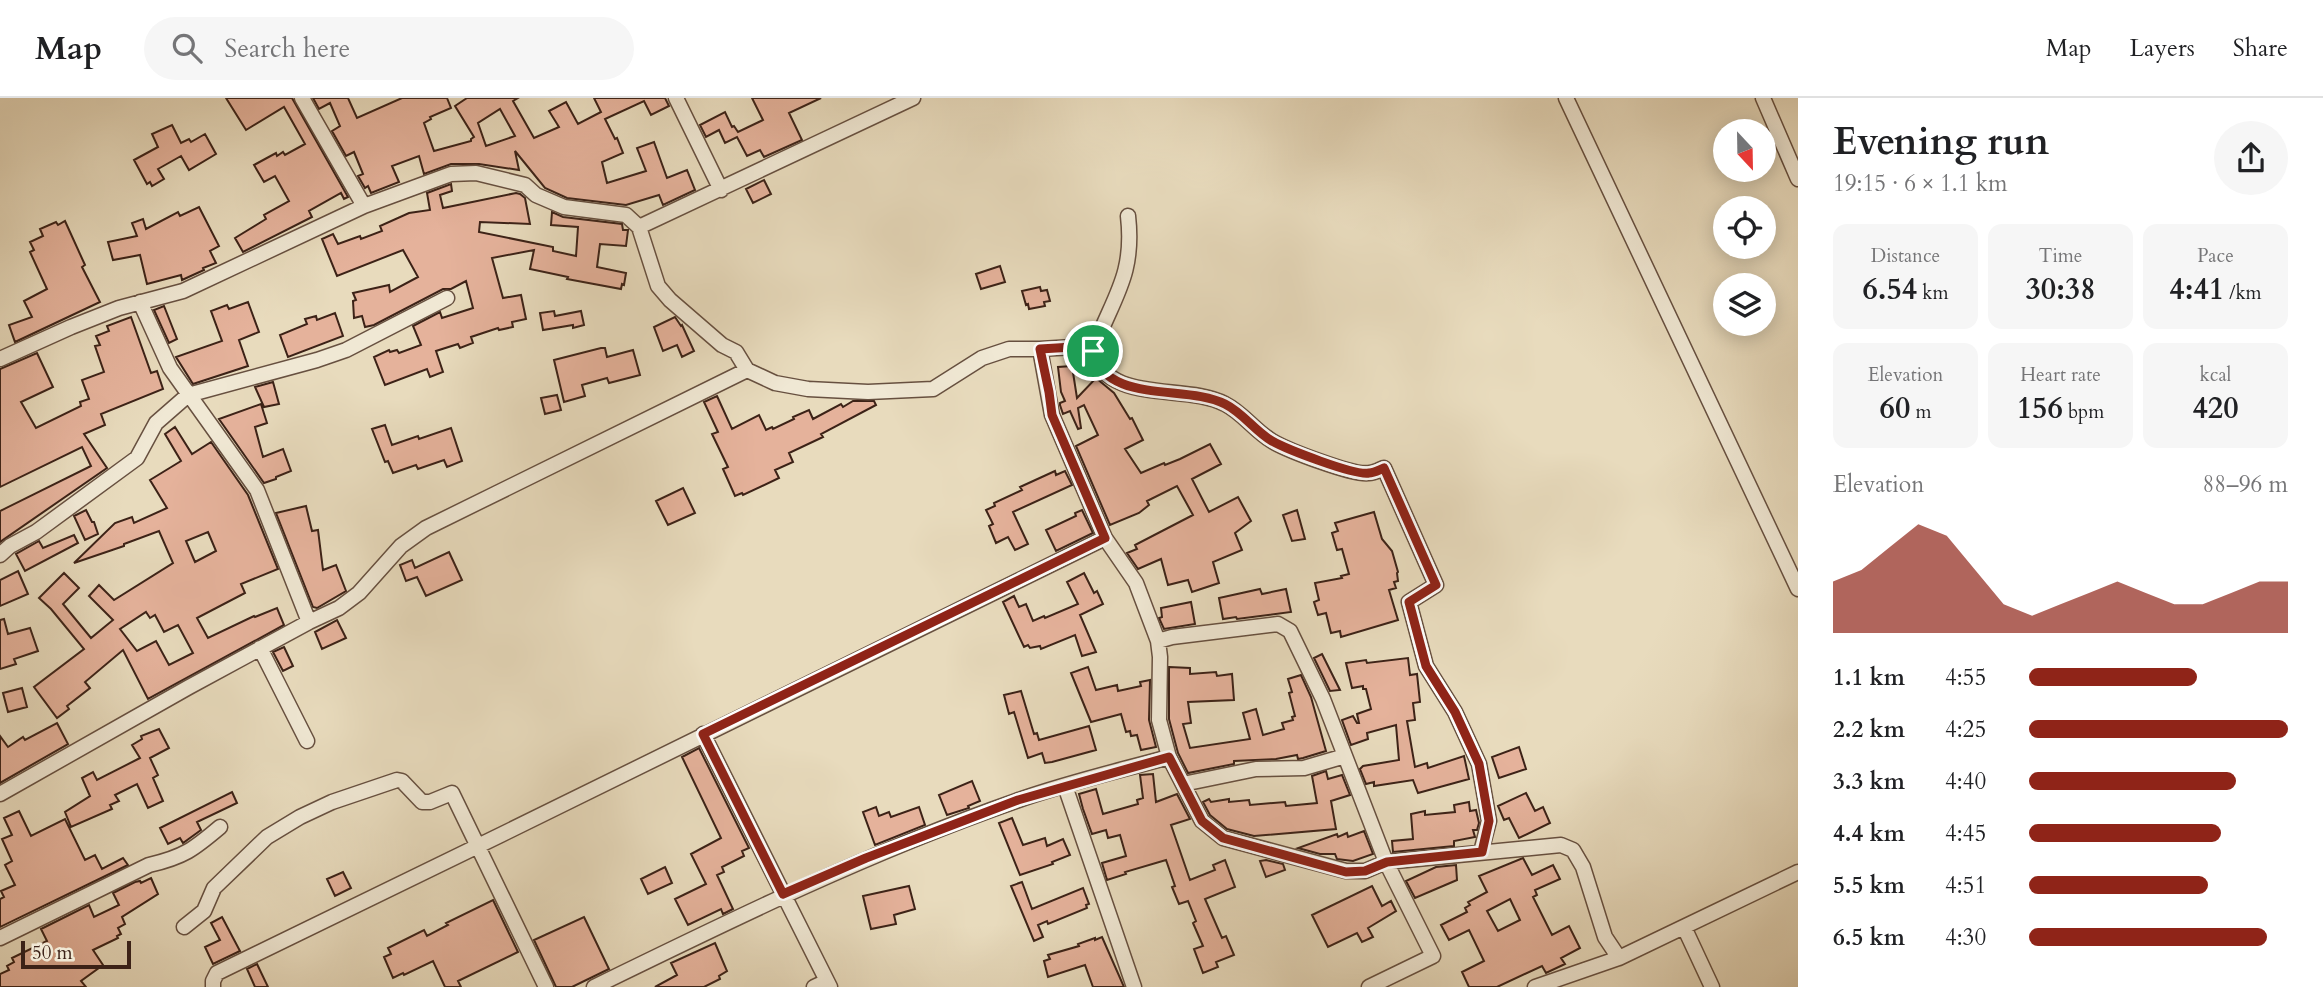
<!DOCTYPE html>
<meta charset="utf-8">
<style>
body{margin:0;font-family:Cardo,serif;background:#f6f6f6;color:#202124;height:100vh;display:flex;flex-direction:column;font-size:26px;white-space:nowrap}
*{box-sizing:border-box;margin:0}
p{font-size:23px;color:#757577}
.icon{flex:none;width:38px;height:38px;fill:none;stroke:currentColor;stroke-width:2;stroke-linecap:round;stroke-linejoin:round}
.map{position:relative;flex:1;overflow:hidden}
.sheet{display:flex;flex-direction:column;background:#fff;width:525px}
.sheet>*{flex:none}
.needle{width:46px;rotate:158deg}
.buttons{position:absolute;left:1713px;top:21px;display:grid;gap:14px}
.buttons a{display:grid;place-items:center;width:63px;height:63px;border-radius:50%;background:#fff;box-shadow:0 4px 18px #0003;font-size:35px}
.scale{position:absolute;left:21px;bottom:18px;width:110px;box-sizing:border-box;padding-left:7px;border:4px solid #3c2217;border-top:0;font-size:19px;line-height:24px;white-space:nowrap;color:#3c2217;-webkit-text-stroke:5px #f0e8d4;paint-order:stroke}
.pin{position:absolute;display:grid;place-items:center;width:60px;height:60px;color:#fff;margin:-30px;border:4px solid #fff;border-radius:50%;box-shadow:0 2px 7px #0007}
.round{display:grid;place-items:center;flex:none;width:74px;height:74px;border-radius:37px;background:#f6f6f6}
.overview{display:flex;align-items:center;justify-content:space-between;height:119px;padding:0 35px}
h1{font-size:38px;font-weight:700;line-height:52px}
.metrics{display:grid;grid-template-columns:repeat(3,1fr);gap:10px;height:119px;padding:7px 35px}
.metrics div{display:grid;align-content:center;border-radius:14px;background:#f6f6f6;text-align:center}
.metrics b{font-size:30px;font-weight:700}
.metrics small{font-size:19px;font-weight:400}
.metrics p{font-size:19px}
.chart{height:196px;padding:14px 35px}
.chart p{display:flex;justify-content:space-between}
.chart svg{width:100%;height:126px;margin-top:7px;fill:#8f2418;opacity:.7}
ul{padding:0 35px;list-style:none;font-size:23px}
li{display:grid;grid-template-columns:112px 84px 1fr;align-items:center;height:52px}
li i{height:18px;border-radius:9px;background:#8f2418}
header{display:flex;align-items:center;gap:42px;box-sizing:border-box;height:98px;padding:0 35px;background:#fff;border-bottom:2px solid #e0e0e0}
header strong{font-size:33px}
nav{display:flex;gap:38px;margin-inline-start:auto;font-size:24px}
.search{width:490px;height:63px;background:#f6f6f6;display:flex;align-items:center;gap:18px;box-sizing:border-box;padding:0 24px;border-radius:38px;color:#757577;font-size:26px}
main{display:flex;flex:1;min-height:0}
.map>svg:first-child{display:block}
</style>
<header>
<strong>Map</strong>
<div class="search"><svg class="icon" aria-label="search" viewBox="0 0 24 24"><circle cx="10" cy="10" r="6"/><path d="M15 15l6 6"/></svg>Search here</div>
<nav><a>Map</a><a>Layers</a><a>Share</a></nav>
</header>
<main>
<div class="map">
<svg width="1798" height="889" viewBox="0 0 1798 889">
<rect width="100%" height="100%" fill="#e8dbbd"/>
<filter id="stains"><feTurbulence type="fractalNoise" baseFrequency=".00286" numOctaves="4"/><feColorMatrix values="0 0 0 0 .2 0 0 0 0 .09 0 0 0 0 .02 0 0 0 .5 -.17"/></filter>
<radialGradient id="worn" r=".72"><stop offset=".6" stop-color="#630" stop-opacity="0"/><stop offset="1" stop-color="#630" stop-opacity=".3"/></radialGradient>
<path fill="#e5b29b" stroke="#3c2217" stroke-width="2" fill-rule="evenodd" d="M226,0h66l56,99 -4,2 -3,-6 -32,18 3,6 -69,35 -8,-14 31,-19 -2,-4 25,-14 -14,-25 -11,6 -10,-17 22,-12 1,3 6,-4 2,3 20,-11 -21,-37 -38,23z
M313,0h35l9,20 45,-20h45l4,10 -21,9 1,2 -7,4 10,28 37,-10v-2l3,-2 -19,-31 12,-8h51l-5,3 21,37 25,-11 -10,-16 17,-9 12,22 23,-12 -7,-14h71l4,8 -18,9 -7,-14 -39,18 10,20 2,-1 6,15 -21,9 5,21 39,-12 -9,-23 17,-6 13,36 20,-8 8,20 -32,15 -4,-10 -33,10 -59,-7 -22,-10 -30,-37 4,19 -40,-6h-28l-27,10 -5,-18 -27,10 7,16 -28,11 -3,-7 -3,2 -7,-12 5,-2 -9,-22 -8,4 -14,-25 8,-5 -10,-23 -11,6zM500,11l15,27 -29,10 -8,-23z
M752,0h69l-32,15 13,27 -38,17 -4,-7 -13,6 -10,-19 -12,6 -6,-13 -13,7 -6,-12 25,-13 7,15 2,-1 4,6 25,-12z
M172,27l9,18 8,-4 2,3 14,-8 11,20 -27,16 -8,-14 -23,13 6,10 -12,7 -2,-4 -3,2 -13,-24 24,-13 -6,-13z
M764,82l7,14 -18,9 -7,-14z
M451,86l1,7 -12,4 3,13 73,-15 4,1 5,4 5,26 -50,-2 -1,10 74,15v4l23,5 2,-29 -27,-2 1,-13 11,5 59,7 1,6h5l-2,16 -26,-2 -3,23 29,6 -2,12 -2,-1 -1,5 -54,-10 1,-2 -38,-8 4,-19 -42,8 11,40 18,-3 5,24 -14,3 1,5 -14,3 -1,-2 -27,9 2,6 -13,5 -2,-4 -22,7 7,21 -13,5 -3,-8 -42,16 -11,-28 15,-7 1,2 7,-2 2,3 22,-8 -8,-19 27,-14 2,6 31,-10 -7,-27 -15,8h-8l-69,36 -9,2 -3,-11 -8,2 -1,-17 3,-1 -3,-7 36,-8 1,7 28,-15 -15,-27 -66,26 -15,-37 11,-5 5,10 22,-8 1,3 21,-8 -2,-5 29,-13 21,-3 -3,-17z
M199,109l20,39 -9,5 6,12 -13,5 1,2 -22,10 -1,-5 -34,9 -7,-29 -27,5 -5,-18 29,-6 -5,-13 11,-4 3,10 32,-17 2,4z
M65,123l20,44 -3,2 18,35 -85,40 -6,-17 23,-8 -8,-16 23,-12 -17,-37 4,-2 -4,-8 13,-6 -3,-7 16,-7 2,3z
M1000,168l5,16 -24,7 -5,-15z
M1040,189l1,4 6,-1 3,11 -6,1 1,4 -16,3 -1,-5 -2,1 -4,-14z
M248,204l11,30 -20,8 9,26 -55,18 -17,-27 46,-16 -11,-30 16,-6 2,4z
M164,208l13,33 -8,4 -15,-33z
M554,213l1,5 26,-5 3,14 -11,3v-3l-30,5 -3,-17z
M335,215l8,23 -55,21 -8,-22 27,-11 -2,-5 11,-3 1,4z
M131,219l20,56 6,-2 6,18 -62,25 4,11 -21,9 23,34 -107,74v-31l91,-45 -9,-19 -82,40v-118l37,-16 16,34 -32,15 15,26 45,-22 -1,-4 9,-3 -7,-19 22,-8 -9,-26 5,-1 -4,-9 13,-5 -2,-5z
M675,219l6,9 1,-1 12,26 -12,6 -5,-12 -14,6 -9,-24z
M601,250h4l2,9 26,-7 7,25 -31,8 -2,-5 -25,7 3,11 -21,6 -10,-42z
M1072,268l5,32 19,-20 18,15 16,26 2,-1 11,22 -18,9 16,24 23,-10 1,2 15,-6 30,-15 11,20 -29,15 17,33 29,-15 13,24 -16,12 7,17 -29,12 6,21 -27,9 -4,-12 -20,5 -7,-26 -23,10 -11,-16 10,-4 -2,-4 58,-30 -16,-29 -30,15 2,4 -10,8 -29,12 -34,-79 22,-11 -14,-30 -6,3 3,20 -3,1 -8,-18 -7,3 -3,-9v-2l5,-2 -4,-9 -3,-25z
M273,284l6,22 -15,3 -9,-20z
M557,297l4,15 -16,4 -4,-16z
M717,298l15,33 27,-14 7,15 6,-3 1,2 21,-10 -1,-2 16,-7 4,9 28,-15 2,3 10,-6h21l2,4 -55,29 2,3 -34,16 4,9 -18,8 4,8 -36,17 -1,-2 -7,3 -12,-27 5,-2 -16,-33 6,-2 -14,-30z
M261,306l6,19 -12,4 8,30 20,-8 8,22 -15,6v2l-12,4 -45,-64z
M385,327l7,20 26,-9 1,3 32,-11 11,33 -15,6 -3,-7 -26,9 -2,-4 -23,8 -5,-12 -3,1 -13,-33z
M175,329l17,27 19,-12 37,53 30,74 -37,15 4,9 -48,25 11,20 46,-22 1,1 22,-9 7,17 -136,74 -25,-49 -38,32 5,6 -23,18 2,3 -12,9 -23,-31 50,-38 -33,-40 -12,-11 25,-25 15,15 -16,16 28,34 22,-18 -24,-24 10,-11 15,15 59,-37 -14,-32 -35,13v2l-50,17 41,-40 17,-6 2,6 33,-15 -17,-28 31,-19 -16,-27zM208,434l8,19 -21,11 -9,-21zM146,514l4,6 5,-3 9,17 14,-7 15,28 -24,12 -13,-24 -19,10 -17,-22z
M1055,373l1,4 9,-4 7,14 -59,27 15,32 -13,6 -7,-13 -12,6 -7,-17 4,-2 -7,-14 9,-4 -1,-3 28,-13 -2,-3z
M683,390l12,25 -27,12 -12,-24z
M306,408l6,25 6,-1 5,40 13,-5 10,26 -29,17 -4,-1 -37,-94z
M86,412l6,12h2l4,12 -13,6 -11,-24z
M1082,412l11,23 -37,18 -10,-21 30,-14 -1,-3z
M1297,412l8,29 -13,2 -9,-26z
M1374,414l8,27 10,12 6,21 -1,1 1,8 -4,1 2,6 -7,2 9,30 -57,17 -1,-6 -9,2 -5,-20 -8,2 -4,-13 5,-2 -4,-17 27,-5 -1,-2 8,-2 -7,-25 -5,1 -5,-17 6,-2 -3,-8z
M74,437l4,8 -53,28 -9,-17 23,-13 4,7z
M449,454l13,28 -36,16 -9,-19 -11,4 -6,-16 12,-5 3,8z
M18,473l10,23 -28,12v-26z
M1084,475l10,20 3,-2 6,13 -23,11 16,37 -14,4 -7,-21 -34,14 -1,-3 -10,2 -2,-3 -4,2 -21,-45 11,-6 5,11 7,-3 7,17 11,-5 1,2 33,-14 -11,-22z
M1260,491l2,5 24,-5 5,23 -54,7 -1,-2 -13,2 -4,-21z
M1191,504l4,22 -31,5 -5,-11 3,-1 -1,-9z
M4,521l4,15 22,-6 8,23 -24,8 2,5 -16,5v-49z
M337,522l9,18 -24,11 -7,-17z
M284,549l9,19 -10,5 -10,-19z
M1322,556l18,36 -10,1 -16,-33z
M1408,560l2,17 7,-1 3,28 -7,1 2,17 -8,1 8,46 12,-4 1,5 36,-12 5,23 -51,14 -5,-13 -39,6v-4l-8,2 -6,-15 3,-3 36,-6 -3,-35 -29,8 1,6 -17,6 -9,-25 11,-4 4,7h2l-2,-9 14,-5 -5,-20h-3v-3l-11,2 -6,-25 20,-3 1,3z
M1088,569l8,23 21,-5 1,6 23,-5 -1,-4 10,-2 -1,40 7,27 -15,3 -4,-15 -6,1 -1,-5 -4,1 -5,-18 -30,8 -20,-49z
M1169,569l21,1v6l26,-2 1,4 15,-2 2,26 -46,2 3,21 -8,1 7,24 60,-9 -7,-26 13,-4 7,26 21,-6 -2,-6 11,-3 -1,-3 3,-1 -6,-23 3,-1 -4,-13 13,-4 10,22 15,54 -23,7 -5,1 -1,-4 -21,4 -42,2v3l-46,9 -10,-20 -9,-34z
M22,590l5,19 -19,5 -5,-19z
M1021,593l13,43 3,-1 2,7 50,-14 7,24 -44,12 -7,1 -3,-10 -14,5 -14,-46 -5,2 -5,-19z
M57,625l11,21 -68,39v-47l8,11 15,-10 2,3z
M159,631l10,19 -19,10 8,17 -5,3 10,23 -15,7 -11,-24 -22,11 4,6 -9,4 2,4 -41,18 -6,-15 25,-16 -8,-18 11,-6 4,8 43,-22 -8,-13 10,-6 -1,-3z
M1519,649l7,22 -27,9 -7,-21z
M699,650l50,100 -7,3 2,5 -22,11 2,5 -7,3 16,34 -10,5 -2,-5 -33,16 -13,-26 31,-15 -15,-30 30,-16 -39,-81z
M1326,673l2,8 14,-4 8,20 -19,6 5,28 -82,7 -27,-7 -17,-14 -7,-13 6,-3 2,3 18,-3v3l20,-2 1,5 35,-3 1,4 31,-3 -5,-27z
M1153,676l3,28 21,-8 13,25 -19,6 19,55 25,-10 -2,-5 12,-5 10,27 -30,12 17,39 4,-2 8,19 -18,7 2,5 -15,6 -9,-24 9,-3 -10,-23 3,-2 -8,-20 -9,3 -7,-17 3,-1 -9,-26 -41,12 1,2 -19,6 -5,-17 24,-7 -6,-21 -12,3 -2,-8 -14,4 -9,-25 -4,-15 17,-5 7,25 35,-10 -1,-4 6,-2 -3,-23z
M972,683l8,20 -12,5 1,2 -22,7 -8,-20z
M232,694l5,11 -40,19 4,8 -18,13 -3,-5 -12,6 -8,-16z
M1526,695l9,18 8,-4 7,16 -31,15 -10,-20 -5,2 -6,-14z
M1469,704l1,9 6,-1 3,13 -2,7h-4l2,7 -21,4v5l-61,6 -1,-11 21,-2 -2,-25 14,-3v4l30,-3 -1,-7z
M876,709l3,9 10,-4 2,5 28,-10 6,18 -50,20 -12,-33z
M19,713l12,25 34,-17 20,41 10,-5 7,14 21,-11 5,7 -128,62v-28l4,-2 -3,-6 14,-6 -10,-20 7,-4 -10,-22 10,-4 -8,-17z
M1012,720l11,27 22,-7 2,8 16,-7 7,16 -18,7 1,2 -33,11 -21,-52z
M1364,733l9,23 -20,7 -16,-2 -2,-5h-15l-22,-6 39,-14 1,3 9,-4 1,4z
M1523,760l9,17 21,-10 7,14 -25,11 2,5 -4,2 19,38 17,-9 11,22 -19,10 4,6 -19,9 -4,-7 -45,21h-28l-7,-15 22,-11 -15,-31 -20,10 -8,-15 26,-13 -2,-4 5,-3 -2,-3 19,-10 -8,-16zM1510,801l10,21 -22,11 -11,-20z
M1266,762l17,4 2,6 -19,7 -6,-16z
M1456,767l1,15 -42,18 -9,-17 30,-14z
M665,769l7,16 -24,11 -7,-15z
M343,774l8,16 -16,8 -8,-17z
M151,780l7,16 -36,23 3,7 -7,4 3,6 -4,2 1,2 -25,12 10,15 -22,16 5,6h-86v-13l9,-4 -2,-4 7,-4 -2,-4 35,-17 -6,-12 48,-24 5,12 25,-12 -6,-12 22,-11 5,-1 1,2z
M1022,784l10,27 51,-21 6,16 -3,1 1,3 -39,16 -1,-3 -9,4 5,12 -9,4 -23,-55z
M909,788l6,23 -21,6 2,9 -25,5 -8,-33z
M1372,788l10,20 9,-5 5,10 -28,17 5,9 -11,5 -5,-9 -29,14 -16,-32z
M493,802l25,52 -60,29 3,6h-16l-12,-26 -29,14 -1,-2 -10,5 -9,-21 7,-3 -3,-6 36,-18 3,6 21,-11 -2,-2z
M222,819l18,34 -27,13 -8,-17 15,-7 -9,-17z
M584,819l25,52 -37,18h-16l-22,-47z
M1102,839l22,50h-31l-8,-22 -37,12 -4,-16 6,-2 -2,-4 31,-9 -1,-2 17,-6v2z
M715,845l12,28 -8,5 1,3 -16,8h-49l22,-12 -6,-12z
M257,866l11,23h-13l-8,-18z"/>
<g fill="none" stroke-linecap="round" stroke-linejoin="round">
<defs>
<path id="minor" d="M302,0l62,108
M676,0l45,92
M1566,0l232,491
M1763,0l35,81
M1128,118c7,61 -16,82 -35,135 13,54 93,32 132,53 18,9 30,27 47,37 15,9 82,35 97,32 5,0 10,-3 15,-5l52,117 -27,17 17,64 29,46 24,52 10,57 -8,31
M639,129l274,-129
M140,204l30,66 87,122 52,132
M1040,251l33,-2 20,4
M0,261l71,-32 48,-19 64,-17 181,-85 87,-32 25,-1 49,12 11,10 28,12 62,8 13,12 19,59 12,14 52,45 14,7 11,18 28,13 33,6 60,3 65,-3 49,-31 27,-9h31l12,66 53,123 31,45 22,58 2,16 -1,63 10,37 33,64 21,17 123,33h19l21,-9 175,-17 12,5 10,17 22,70 14,21 179,-86
M0,457l10,-9 26,-14 101,-74 19,-35 32,-28 129,-35 29,-10 101,-52
M1158,543l14,-4 106,-13 12,7 33,68 63,163 47,94 -64,31
M260,550l47,93
M703,636l127,253
M1183,686l73,-15 48,-1 41,-12
M1065,688l69,201
M0,696l189,-107 120,-65 30,-14 20,-15 42,-47 25,-18 321,-158
M184,829l20,-16 10,-23 53,-51 33,-20 32,-15 65,-22 5,1 20,21h8l22,-9 94,194
M1684,829l28,60
M0,840l149,-73c35,-8 45,-16 71,-38
M213,889v-6l4,-8c297,-143 592,-291 888,-435
M594,889c139,-68 276,-135 422,-186 50,-18 102,-30 153,-44
M814,889l13,-6
M1535,889l84,-29"/>
</defs>
<use href="#minor" stroke="#675040" stroke-width="17"/>
<use href="#minor" stroke="#f0e8d4" stroke-width="14"/>
</g>
<g fill="none" stroke-linecap="round" stroke-linejoin="round">
<defs>
<path id="route" d="M1073,249l20,4c12,54 94,33 132,53 18,9 30,27 47,37 14,8 83,35 97,32 5,0 10,-3 15,-5l52,117 -27,17 17,64 29,46 24,52 10,57 -7,31 -95,10 -22,9 -19,1 -123,-34 -21,-17 -33,-64 -151,43 -152,58 -83,36 -80,-160 402,-196 -53,-123 -3,-23 -9,-43z"/>
</defs>
<use href="#route" stroke="#fff" stroke-width="14"/>
<use href="#route" stroke="#8f2418" stroke-width="9"/>
</g>
<rect width="100%" height="100%" filter="url(#stains)"/>
<rect width="100%" height="100%" fill="url(#worn)"/>
</svg>
<div class="buttons">
<a><svg class="needle" viewBox="-14 -14 28 28"><path d="M0-13l5 13h-10z" fill="#e53935"/><path d="M0 13l5-13h-10z" fill="#757577"/></svg></a>
<a><svg class="icon" aria-label="locate" viewBox="0 0 24 24"><circle cx="12" cy="12" r="6"/><path d="M12 2v4M12 18v4M2 12h4M18 12h4"/></svg></a>
<a><svg class="icon" aria-label="layers" viewBox="0 0 24 24"><path d="M12 4l9 5-9 5-9-5zM3 14l9 5 9-5"/></svg></a>
</div>
<div class="scale">50 m</div>
<div class="pin" style="left:1093px;top:253px;background:#1e9e55"><svg class="icon" aria-label="arrive" viewBox="0 0 24 24"><path d="M6 21V4h12l-3 4 3 4H6"/></svg></div>
</div>
<section class="sheet">
<div class="overview"><div><h1>Evening run</h1><p>19:15 · 6 × 1.1 km</p></div><a class="round"><svg class="icon" aria-label="share" viewBox="0 0 24 24"><path d="M12 15V3M7 8l5-5 5 5M5 13v7h14v-7"/></svg></a></div>
<div class="metrics">
<div><p>Distance</p><b>6.54<small> km</small></b></div>
<div><p>Time</p><b>30:38</b></div>
<div><p>Pace</p><b>4:41<small> /km</small></b></div>
</div>
<div class="metrics">
<div><p>Elevation</p><b>60<small> m</small></b></div>
<div><p>Heart rate</p><b>156<small> bpm</small></b></div>
<div><p>kcal</p><b>420</b></div>
</div>
<div class="chart"><p><span>Elevation</span>88–96 m</p>
<svg viewBox="0 0 160 44" preserveAspectRatio="none"><path d="M0 44V26L10 22L20 14L30 6L40 10L50 22L60 34L70 38L80 34L90 30L100 26L110 30L120 34L130 34L140 30L150 26L160 26V44z"/></svg>
</div>
<ul>
<li><b>1.1 km</b>4:55<i style="width:65%"></i></li>
<li><b>2.2 km</b>4:25<i style="width:100%"></i></li>
<li><b>3.3 km</b>4:40<i style="width:80%"></i></li>
<li><b>4.4 km</b>4:45<i style="width:74%"></i></li>
<li><b>5.5 km</b>4:51<i style="width:69%"></i></li>
<li><b>6.5 km</b>4:30<i style="width:92%"></i></li>
</ul>
</section>
</main>
